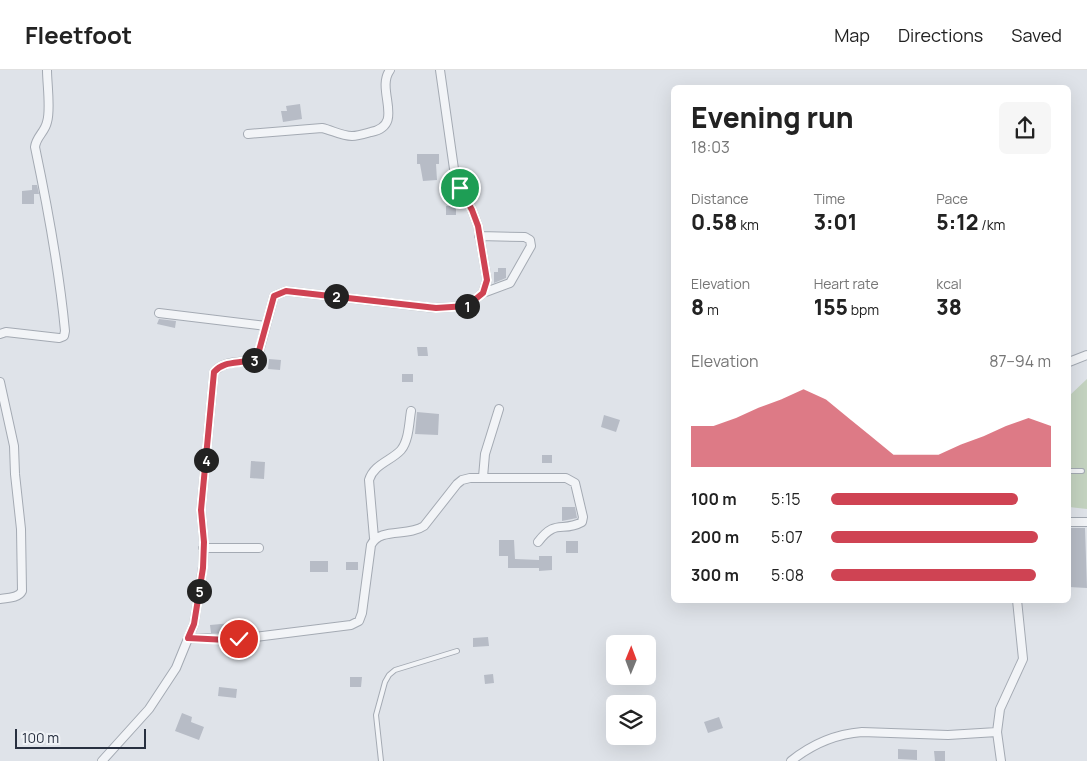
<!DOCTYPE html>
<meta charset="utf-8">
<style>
body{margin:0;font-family:Manrope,sans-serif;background:#f6f6f6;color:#222;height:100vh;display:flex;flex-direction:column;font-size:19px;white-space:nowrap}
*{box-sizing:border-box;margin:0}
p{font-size:16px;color:#767676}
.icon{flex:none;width:28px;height:28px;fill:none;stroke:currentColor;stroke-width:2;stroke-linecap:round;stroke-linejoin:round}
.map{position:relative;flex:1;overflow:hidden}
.side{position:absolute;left:671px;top:15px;width:400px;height:518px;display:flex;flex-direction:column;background:#fff;border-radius:8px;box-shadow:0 5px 20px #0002}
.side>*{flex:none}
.needle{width:32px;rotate:1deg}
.controls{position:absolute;left:606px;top:565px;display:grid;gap:10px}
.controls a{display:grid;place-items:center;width:50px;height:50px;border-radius:8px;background:#fff;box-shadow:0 5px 20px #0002;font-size:25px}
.scale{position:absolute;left:15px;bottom:12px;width:131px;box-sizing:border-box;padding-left:5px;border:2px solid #283040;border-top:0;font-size:14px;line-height:18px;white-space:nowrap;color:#283040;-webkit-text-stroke:4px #eff2f6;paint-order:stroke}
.pin{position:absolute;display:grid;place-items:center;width:42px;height:42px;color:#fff;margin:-21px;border:2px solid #fff;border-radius:50%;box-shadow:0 1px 5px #0007}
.km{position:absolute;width:25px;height:25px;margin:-12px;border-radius:50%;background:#222;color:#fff;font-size:14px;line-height:25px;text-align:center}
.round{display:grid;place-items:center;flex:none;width:52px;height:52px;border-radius:8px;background:#f6f6f6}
.headline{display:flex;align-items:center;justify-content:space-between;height:85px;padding:0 20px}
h1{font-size:28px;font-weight:800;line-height:38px}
.figures{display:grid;grid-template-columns:repeat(3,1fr);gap:8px;height:85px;padding:5px 20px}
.figures div{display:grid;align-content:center}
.figures b{font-size:21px;font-weight:800}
.figures small{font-size:14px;font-weight:400}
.figures p{font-size:14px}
.chart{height:140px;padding:10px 20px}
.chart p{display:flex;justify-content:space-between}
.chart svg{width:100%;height:90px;margin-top:5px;fill:#cf4353;opacity:.7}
ul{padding:0 20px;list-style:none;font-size:16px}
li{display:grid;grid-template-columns:80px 60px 1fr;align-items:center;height:38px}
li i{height:12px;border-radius:6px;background:#cf4353}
header{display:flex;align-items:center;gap:30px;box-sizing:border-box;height:70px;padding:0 25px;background:#fff;border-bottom:1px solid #e0e0e0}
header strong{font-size:24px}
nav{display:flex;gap:28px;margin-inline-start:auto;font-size:18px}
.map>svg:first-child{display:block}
</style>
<header>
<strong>Fleetfoot</strong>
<nav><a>Map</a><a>Directions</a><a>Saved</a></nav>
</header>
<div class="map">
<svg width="1087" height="691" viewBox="0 0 1087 691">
<rect width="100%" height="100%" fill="#dfe3e9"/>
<path fill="#c4d3c0" d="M1087,309v130l-18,-2v-111z"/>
<path fill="#b7bcc6" d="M300,34l2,15 -19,3 -2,-11h6l-1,-5z
M417,84h22v10h-3l1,16 -14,1 -3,-17h-3z
M32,115h5l2,9h-5v10h-12v-13l10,-1z
M456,135v10h-10v-9z
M498,198h8v10l-12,5v-11h4z
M159,249l17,2 -1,7 -18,-4z
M417,277h10l1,9h-10z
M269,289l12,1 -1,10 -12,-1z
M402,304h11v8h-11z
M417,342l22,2 -1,21 -23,-1z
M604,345l16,5 -4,12 -15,-5z
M542,385h10v8h-10z
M251,391l14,1 -1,17 -14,-1z
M562,437h13l2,11 -15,3z
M1069,458h16l2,60 -18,-1z
M499,470h15l1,19 24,1v-4h13v14l-13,1v-3h-31v-12h-9z
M566,471h12v12h-12z
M310,491h18v11h-18z
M346,492h12v8h-12z
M232,553l1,10h-22l-1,-8z
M488,567l1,9 -16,1v-9z
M493,604l1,9 -9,1 -1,-9z
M350,607h12l-1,10h-11z
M219,617l18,2 -1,9 -18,-2z
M182,643l10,4 -1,5 13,5 -5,13 -24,-9z
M719,647l4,11 -15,5 -4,-11z
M898,679l19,1v10l-19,-1z
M934,681h11v10h-10z"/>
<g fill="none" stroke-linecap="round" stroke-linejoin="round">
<defs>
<path id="service" d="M1069,401h13
M381,691l-5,-46 9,-33 4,-7 6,-5 62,-19"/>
<path id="minor" d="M248,64l74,-6c10,2 19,8 30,8 6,0 12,-2 19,-4 35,-7 4,-42 19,-62
M479,166l46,1 5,3 1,6 -21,37 -27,10
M159,243l107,13
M0,264l6,-2 53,6 5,-2 1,-5c-6,-64 -17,-122 -30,-184 1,-10 10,-15 12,-25 4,-12 0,-38 0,-52
M1069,292l18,-7
M0,312l14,64 1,28 6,55 1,62c-3,7 -15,7 -22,8
M483,407l2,-23 14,-45
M1069,452h18
M374,468l-5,-58c5,-16 22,-19 32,-30 8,-10 8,-27 10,-39
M203,478h56
M188,568l51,1 112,-14 8,-4 3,-8 9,-68c9,-18 37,-8 53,-19l33,-42 5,-4 8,-2h96l9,5 8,34 -1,5c-20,11 -26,-4 -44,20
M102,691l47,-52 27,-41 18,-44 9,-57 1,-25 -3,-32 13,-138c11,-13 28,-8 43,-13l17,-63 12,-5 149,17 32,-2 16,-13 4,-13 -9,-54 -6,-16 -17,-34 -15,-106
M791,691c20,-16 45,-27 71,-29l86,3 49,-3
M1001,691l-4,-29 3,-23 23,-50 -6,-59"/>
</defs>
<use href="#service" stroke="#a4aab3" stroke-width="6"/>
<use href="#minor" stroke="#a4aab3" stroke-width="10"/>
<use href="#service" stroke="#f2f4f7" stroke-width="4"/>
<use href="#minor" stroke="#f2f4f7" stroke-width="8"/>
</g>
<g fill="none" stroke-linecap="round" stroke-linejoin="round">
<defs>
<path id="route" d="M239,569l-12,1 -39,-2 6,-14 9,-56 1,-26 -3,-32 13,-138c11,-13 28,-7 43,-14l17,-62 12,-5 150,17 31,-2 16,-13 4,-13 -9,-54 -6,-16 -12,-22"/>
</defs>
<use href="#route" stroke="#fff" stroke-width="10"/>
<use href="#route" stroke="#cf4353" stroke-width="6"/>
</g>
</svg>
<div class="controls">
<a><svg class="needle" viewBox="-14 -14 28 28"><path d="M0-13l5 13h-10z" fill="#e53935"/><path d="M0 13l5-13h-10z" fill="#767676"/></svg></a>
<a><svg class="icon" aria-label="layers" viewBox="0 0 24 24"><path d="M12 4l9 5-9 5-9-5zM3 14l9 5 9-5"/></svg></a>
</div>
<div class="scale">100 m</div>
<div class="pin" style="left:460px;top:118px;background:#1e9e55"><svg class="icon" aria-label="arrive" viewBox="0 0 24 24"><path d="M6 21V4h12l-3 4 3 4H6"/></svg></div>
<div class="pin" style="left:239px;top:569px;background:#d93025"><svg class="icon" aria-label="check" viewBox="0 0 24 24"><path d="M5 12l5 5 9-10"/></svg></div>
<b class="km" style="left:467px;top:236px">1</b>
<b class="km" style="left:336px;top:226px">2</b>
<b class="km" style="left:254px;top:290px">3</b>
<b class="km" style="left:206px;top:390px">4</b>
<b class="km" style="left:199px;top:521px">5</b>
<section class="side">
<div class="headline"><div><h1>Evening run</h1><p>18:03</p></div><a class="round"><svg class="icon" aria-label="share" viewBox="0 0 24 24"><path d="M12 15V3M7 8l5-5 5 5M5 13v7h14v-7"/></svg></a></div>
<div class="figures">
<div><p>Distance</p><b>0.58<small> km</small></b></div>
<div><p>Time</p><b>3:01</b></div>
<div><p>Pace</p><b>5:12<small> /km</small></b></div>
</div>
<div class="figures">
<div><p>Elevation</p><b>8<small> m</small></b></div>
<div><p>Heart rate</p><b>155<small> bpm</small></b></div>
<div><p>kcal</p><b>38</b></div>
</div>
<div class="chart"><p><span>Elevation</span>87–94 m</p>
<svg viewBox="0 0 160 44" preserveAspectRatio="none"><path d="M0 44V24L10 24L20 20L30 15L40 11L50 6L60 11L70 20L80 29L90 38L100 38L110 38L120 33L130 29L140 24L150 20L160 24V44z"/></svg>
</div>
<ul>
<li><b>100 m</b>5:15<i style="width:85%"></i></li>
<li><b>200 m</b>5:07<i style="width:94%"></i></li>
<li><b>300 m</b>5:08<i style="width:93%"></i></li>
</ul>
</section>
</div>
